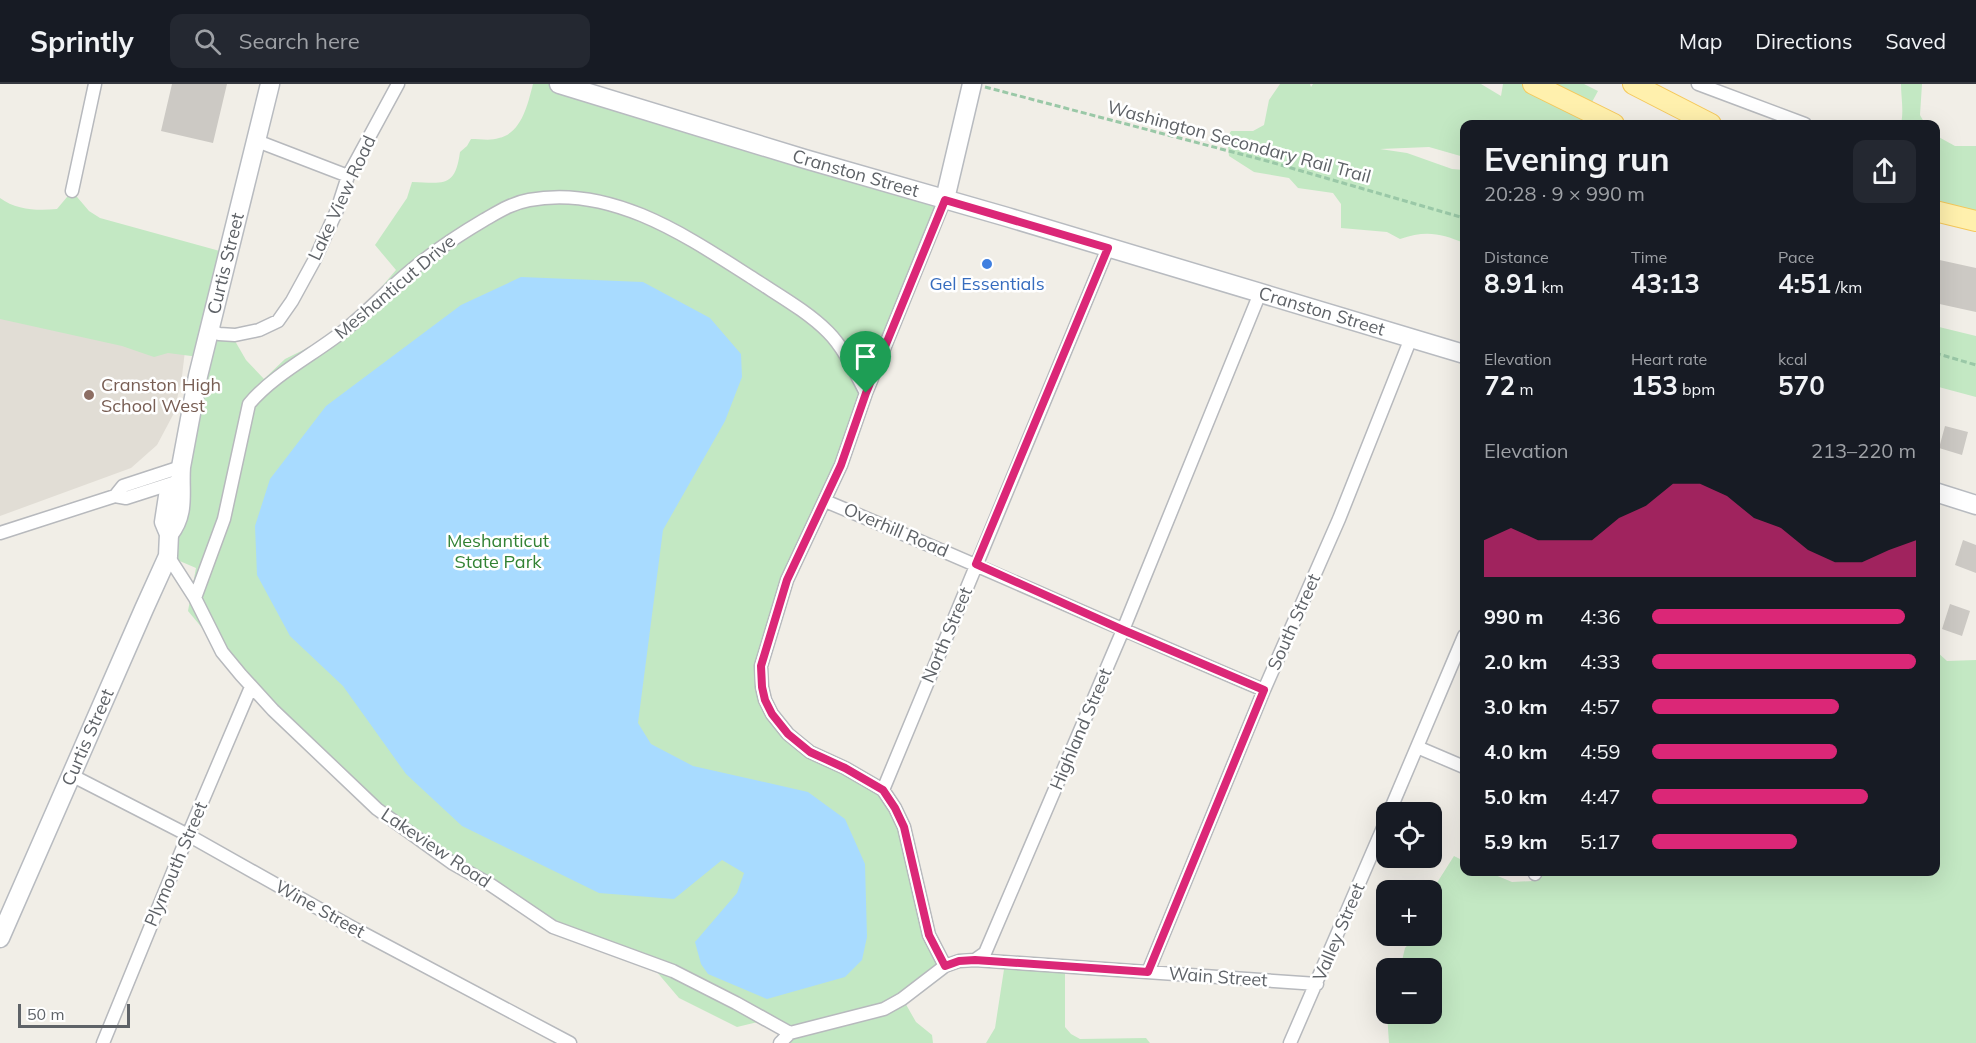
<!DOCTYPE html>
<meta charset="utf-8">
<style>
body{margin:0;font-family:Mulish,sans-serif;background:#242831;color:#f1f3f6;height:100vh;display:flex;flex-direction:column;font-size:22px;white-space:nowrap}
*{box-sizing:border-box;margin:0}
p{font-size:20px;color:#9ea1a6}
.icon{flex:none;width:33px;height:33px;fill:none;stroke:currentColor;stroke-width:2;stroke-linecap:round;stroke-linejoin:round}
.map{position:relative;flex:1;overflow:hidden}
.drawer{position:absolute;left:1460px;top:36px;width:480px;height:756px;display:flex;flex-direction:column;background:#171b24;border-radius:12px;box-shadow:0 6px 24px #0002}
.drawer>*{flex:none}
.tools{position:absolute;left:1376px;top:718px;display:grid;gap:12px}
.tools a{display:grid;place-items:center;width:66px;height:66px;border-radius:12px;background:#171b24;box-shadow:0 6px 24px #0002;font-size:30px}
.scale{position:absolute;left:18px;bottom:15px;width:112px;box-sizing:border-box;padding-left:6px;border:3px solid #5e6267;border-top:0;font-size:16px;line-height:21px;white-space:nowrap;color:#5e6267;-webkit-text-stroke:4px #fff;paint-order:stroke}
.pin{position:absolute;display:grid;place-items:center;width:51px;height:51px;color:#fff;margin:-62px -26px;border-radius:50% 50% 50% 0;rotate:-45deg;box-shadow:0 0 6px #0007}
.pin .icon{rotate:45deg}
.round{display:grid;place-items:center;flex:none;width:63px;height:63px;border-radius:12px;background:#242831}
.headline{display:flex;align-items:center;justify-content:space-between;height:102px;padding:0 24px}
h1{font-size:33px;font-weight:700;line-height:45px}
.stats{display:grid;grid-template-columns:repeat(3,1fr);gap:9px;height:102px;padding:6px 24px}
.stats div{display:grid;align-content:center}
.stats b{font-size:26px;font-weight:700}
.stats small{font-size:16px;font-weight:400}
.stats p{font-size:16px}
.chart{height:168px;padding:12px 24px}
.chart p{display:flex;justify-content:space-between}
.chart svg{width:100%;height:108px;margin-top:6px;fill:#db2777;opacity:.7}
ul{padding:0 24px;list-style:none;font-size:20px}
li{display:grid;grid-template-columns:96px 72px 1fr;align-items:center;height:45px}
li i{height:15px;border-radius:8px;background:#db2777}
header{display:flex;align-items:center;gap:36px;box-sizing:border-box;height:84px;padding:0 30px;background:#171b24;border-bottom:2px solid #363941}
header strong{font-size:28px}
nav{display:flex;gap:33px;margin-inline-start:auto;font-size:21px}
.search{width:420px;height:54px;background:#242831;display:flex;align-items:center;gap:15px;box-sizing:border-box;padding:0 21px;border-radius:12px;color:#9ea1a6;font-size:22px}
.map>svg:first-child{display:block}
</style>
<header>
<strong>Sprintly</strong>
<div class="search"><svg class="icon" aria-label="search" viewBox="0 0 24 24"><circle cx="10" cy="10" r="6"/><path d="M15 15l6 6"/></svg>Search here</div>
<nav><a>Map</a><a>Directions</a><a>Saved</a></nav>
</header>
<div class="map">
<svg width="1976" height="959" viewBox="0 0 1976 959">
<rect width="100%" height="100%" fill="#f1eee7"/>
<path fill="#e1ddd5" d="M0,204l187,46 -5,42 -8,37 -17,32 -26,23 -131,48z"/>
<path fill="#c3e8c3" d="M533,0h27l379,113 -70,189 -84,194 -23,110 36,54 77,41 18,23 49,156 -38,37 12,21 16,13 1,8h-154l7,-8 -20,-15 -29,7 -58,-29 -23,-27 -104,-44 -184,-125 -114,-112 -66,-79 8,-43 -28,-12 31,-199 -31,-4 -14,4 -32,-11 -122,-27v-121c16,12 38,13 57,11l15,-18 17,20 11,7 127,35 -18,76 22,5 15,26 18,19 21,-20 57,-28 8,-7 46,-54 -21,-25 32,-47 5,-16c32,1 43,6 48,-30l7,-6 4,-7c9,0 20,2 28,-1 23,-5 29,-35 34,-54z
M1280,0h30l1,3 2,-3h168l20,12 2,-12h81l14,7 -18,33h-116v33l-35,-10 -49,2 27,4 45,16 12,1v73c-23,-10 -39,-13 -64,-4l-13,-7 -46,-4v-24l-8,-11 -35,-5 -9,-10 -35,-6 -25,-16 -2,-18 4,-7h22l11,-6 5,-25z
M1901,0h21l-2,31 5,9h-24c3,-14 0,-26 0,-40z
M1935,51l20,11h21v74l-41,-9z
M1935,242l41,10v61l-41,-11z
M1935,566l12,11 29,-1v383h-587l-2,-29h44v-45h-31l5,-21 11,-12h15v-10l5,-15 -3,-22 21,-33 10,5v11h24l24,10 21,-1 9,-9h393z
M1005,879l60,5v59l6,7 9,5 66,-1 4,5h-164l9,-15z"/>
<path fill="#a8dbff" d="M521,193l122,5 67,36 31,36 1,23 -17,44 -62,109 -25,193 13,21 42,22 115,26 37,27 20,45 2,73 -5,23 -17,17 -78,22 -59,-25 -7,-10 -6,-22 42,-49 7,-20 -22,-13 -48,39 -75,-6 -137,-67 -56,-52 -63,-88 -53,-50 -33,-61 -2,-49 15,-47 56,-73 135,-101z"/>
<path fill="#ccc9c4" d="M172,0h55l-14,59 -52,-12z
M1935,175l41,9v44l-41,-9z
M1945,342l23,6 -6,23 -23,-7z
M1963,456l13,5v28l-21,-8z
M1950,520l20,7 -8,25 -20,-7z"/>
<g fill="none" stroke-linecap="round" stroke-linejoin="round">
<defs>
<path id="street" d="M1698,0l107,40
M257,57l91,35
M72,107l23,-107
M210,246l9,4 16,1 24,-5 19,-9 14,-20 23,-42 22,-49 11,-34 50,-92
M115,412l8,-10 58,-19
M825,417c147,61 292,127 439,189
M0,449l115,-37 11,2 53,-17
M168,472l27,42 27,54 19,23 32,35 104,99 75,54 39,22 62,42 120,44 63,32 54,30
M195,514l29,-79 25,-115c25,-30 66,-50 97,-75 15,-12 29,-26 43,-39 29,-28 61,-50 95,-70 14,-8 28,-17 45,-20 83,-16 159,37 225,79 24,16 53,32 74,53 16,16 27,40 38,61
M1417,663l47,20
M71,691l117,60 167,94 215,114
M883,706l225,-542
M1389,729l75,-177
M1535,790l1,-2
M975,876l342,24
M945,882l-16,-31 -25,-108 -9,-19 -12,-18 -38,-22 -35,-16 -22,-18 -16,-20 -7,-14 -3,-13 -1,-21 26,-86 54,-115 25,-72 79,-194
M1148,888l116,-282 75,-171 72,-181
M103,959l85,-208 63,-148
M780,959l10,-10 94,-24 18,-10 43,-33 14,-5 16,-1 10,-7 138,-323 137,-337
M1290,959l96,-222"/>
<g id="secondary">
<path id="s1" d="M559,0l246,75 202,58 457,137"/>
<path d="M945,115l27,-115"/>
<path d="M1935,408l41,13"/>
<path id="s2" d="M169,450c17,-22 10,-42 12,-67l17,-91 72,-292"/>
<path id="s3" d="M0,854l144,-329 24,-53 1,-22 -5,-12 4,-26 12,-15"/>
</g>
<path id="primary" d="M1533,0l81,40
M1633,0l78,40
M1935,127l41,10"/>
</defs>
<use href="#street" stroke="#b7b9bd" stroke-width="15"/>
<use href="#secondary" stroke="#b8bbc0" stroke-width="21"/>
<use href="#primary" stroke="#f5c85b" stroke-width="22"/>
<path stroke="#9ac8a7" stroke-width="3" stroke-dasharray="6 3" stroke-linecap="butt" d="M985,3l282,74 197,57
M1935,269l41,12"/>
<use href="#street" stroke="#fff" stroke-width="12"/>
<use href="#secondary" stroke="#fff" stroke-width="18"/>
<use href="#primary" stroke="#fff0ad" stroke-width="20"/>
</g>
<g fill="none" stroke-linecap="round" stroke-linejoin="round">
<defs>
<path id="route" d="M945,116l163,48 -132,316 147,66 141,60 -116,282 -173,-12 -16,1 -14,5 -16,-31 -25,-108 -9,-19 -12,-18 -38,-22 -35,-16 -22,-18 -16,-20 -7,-14 -3,-13 -1,-21 26,-86 54,-115 25,-72z"/>
</defs>
<use href="#route" stroke="#fff" stroke-width="12"/>
<use href="#route" stroke="#db2777" stroke-width="8"/>
</g>
<circle fill="#3f7fe0" stroke="#fff" stroke-width="2" cx="987" cy="180" r="6"/>
<circle fill="#8d6e63" stroke="#fff" stroke-width="2" cx="89" cy="311" r="6"/>
<g text-anchor="middle" stroke-width="5" stroke-linejoin="round" paint-order="stroke">
<g font-size="18" fill="#5e6267" stroke="#fff">
<text transform="translate(1239 58) rotate(15)" y="6">Washington Secondary Rail Trail</text>
<text dy="6" stroke="none"><textPath href="#s1" startOffset="310">Cranston Street</textPath></text>
<text transform="translate(342 114) rotate(-65)" y="6">Lake View Road</text>
<text dy="6" stroke="none"><textPath href="#s2" startOffset="278">Curtis Street</textPath></text>
<text transform="translate(395 203) rotate(-40)" y="6">Meshanticut Drive</text>
<text dy="6" stroke="none"><textPath href="#s1" startOffset="796">Cranston Street</textPath></text>
<text transform="translate(896 446) rotate(23)" y="6">Overhill Road</text>
<text transform="translate(1294 538) rotate(-66)" y="6">South Street</text>
<text transform="translate(947 551) rotate(-67)" y="6">North Street</text>
<text transform="translate(1081 645) rotate(-67)" y="6">Highland Street</text>
<text dy="6" stroke="none"><textPath href="#s3" startOffset="219">Curtis Street</textPath></text>
<text transform="translate(436 764) rotate(34)" y="6">Lakeview Road</text>
<text transform="translate(176 780) rotate(-67)" y="6">Plymouth Street</text>
<text transform="translate(320 825) rotate(29)" y="6">Wine Street</text>
<text transform="translate(1339 848) rotate(-67)" y="6">Valley Street</text>
<text transform="translate(1218 893) rotate(4)" y="6">Wain Street</text>
</g>
<g font-size="18" fill="#366cbe" stroke="#fff">
<text x="987" y="206">Gel Essentials</text>
</g>
<g font-size="18" fill="#785e54" stroke="#fff" text-anchor="start">
<text x="101" y="307">Cranston High<tspan x="101" dy="21">School West</tspan></text>
</g>
<g font-size="18" fill="#328234" stroke="#fff">
<text x="498" y="463">Meshanticut<tspan x="498" dy="21">State Park</tspan></text>
</g>
</g>
</svg>
<div class="tools">
<a><svg class="icon" aria-label="locate" viewBox="0 0 24 24"><circle cx="12" cy="12" r="6"/><path d="M12 2v4M12 18v4M2 12h4M18 12h4"/></svg></a>
<a>+</a>
<a>−</a>
</div>
<div class="scale">50 m</div>
<div class="pin" style="left:866px;top:309px;background:#1e9e55"><svg class="icon" aria-label="arrive" viewBox="0 0 24 24"><path d="M6 21V4h12l-3 4 3 4H6"/></svg></div>
<section class="drawer">
<div class="headline"><div><h1>Evening run</h1><p>20:28 · 9 × 990 m</p></div><a class="round"><svg class="icon" aria-label="share" viewBox="0 0 24 24"><path d="M12 15V3M7 8l5-5 5 5M5 13v7h14v-7"/></svg></a></div>
<div class="stats">
<div><p>Distance</p><b>8.91<small> km</small></b></div>
<div><p>Time</p><b>43:13</b></div>
<div><p>Pace</p><b>4:51<small> /km</small></b></div>
</div>
<div class="stats">
<div><p>Elevation</p><b>72<small> m</small></b></div>
<div><p>Heart rate</p><b>153<small> bpm</small></b></div>
<div><p>kcal</p><b>570</b></div>
</div>
<div class="chart"><p><span>Elevation</span>213–220 m</p>
<svg viewBox="0 0 160 44" preserveAspectRatio="none"><path d="M0 44V29L10 24L20 29L30 29L40 29L50 20L60 15L70 6L80 6L90 11L100 20L110 24L120 33L130 38L140 38L150 33L160 29V44z"/></svg>
</div>
<ul>
<li><b>990 m</b>4:36<i style="width:96%"></i></li>
<li><b>2.0 km</b>4:33<i style="width:100%"></i></li>
<li><b>3.0 km</b>4:57<i style="width:71%"></i></li>
<li><b>4.0 km</b>4:59<i style="width:70%"></i></li>
<li><b>5.0 km</b>4:47<i style="width:82%"></i></li>
<li><b>5.9 km</b>5:17<i style="width:55%"></i></li>
</ul>
</section>
</div>
